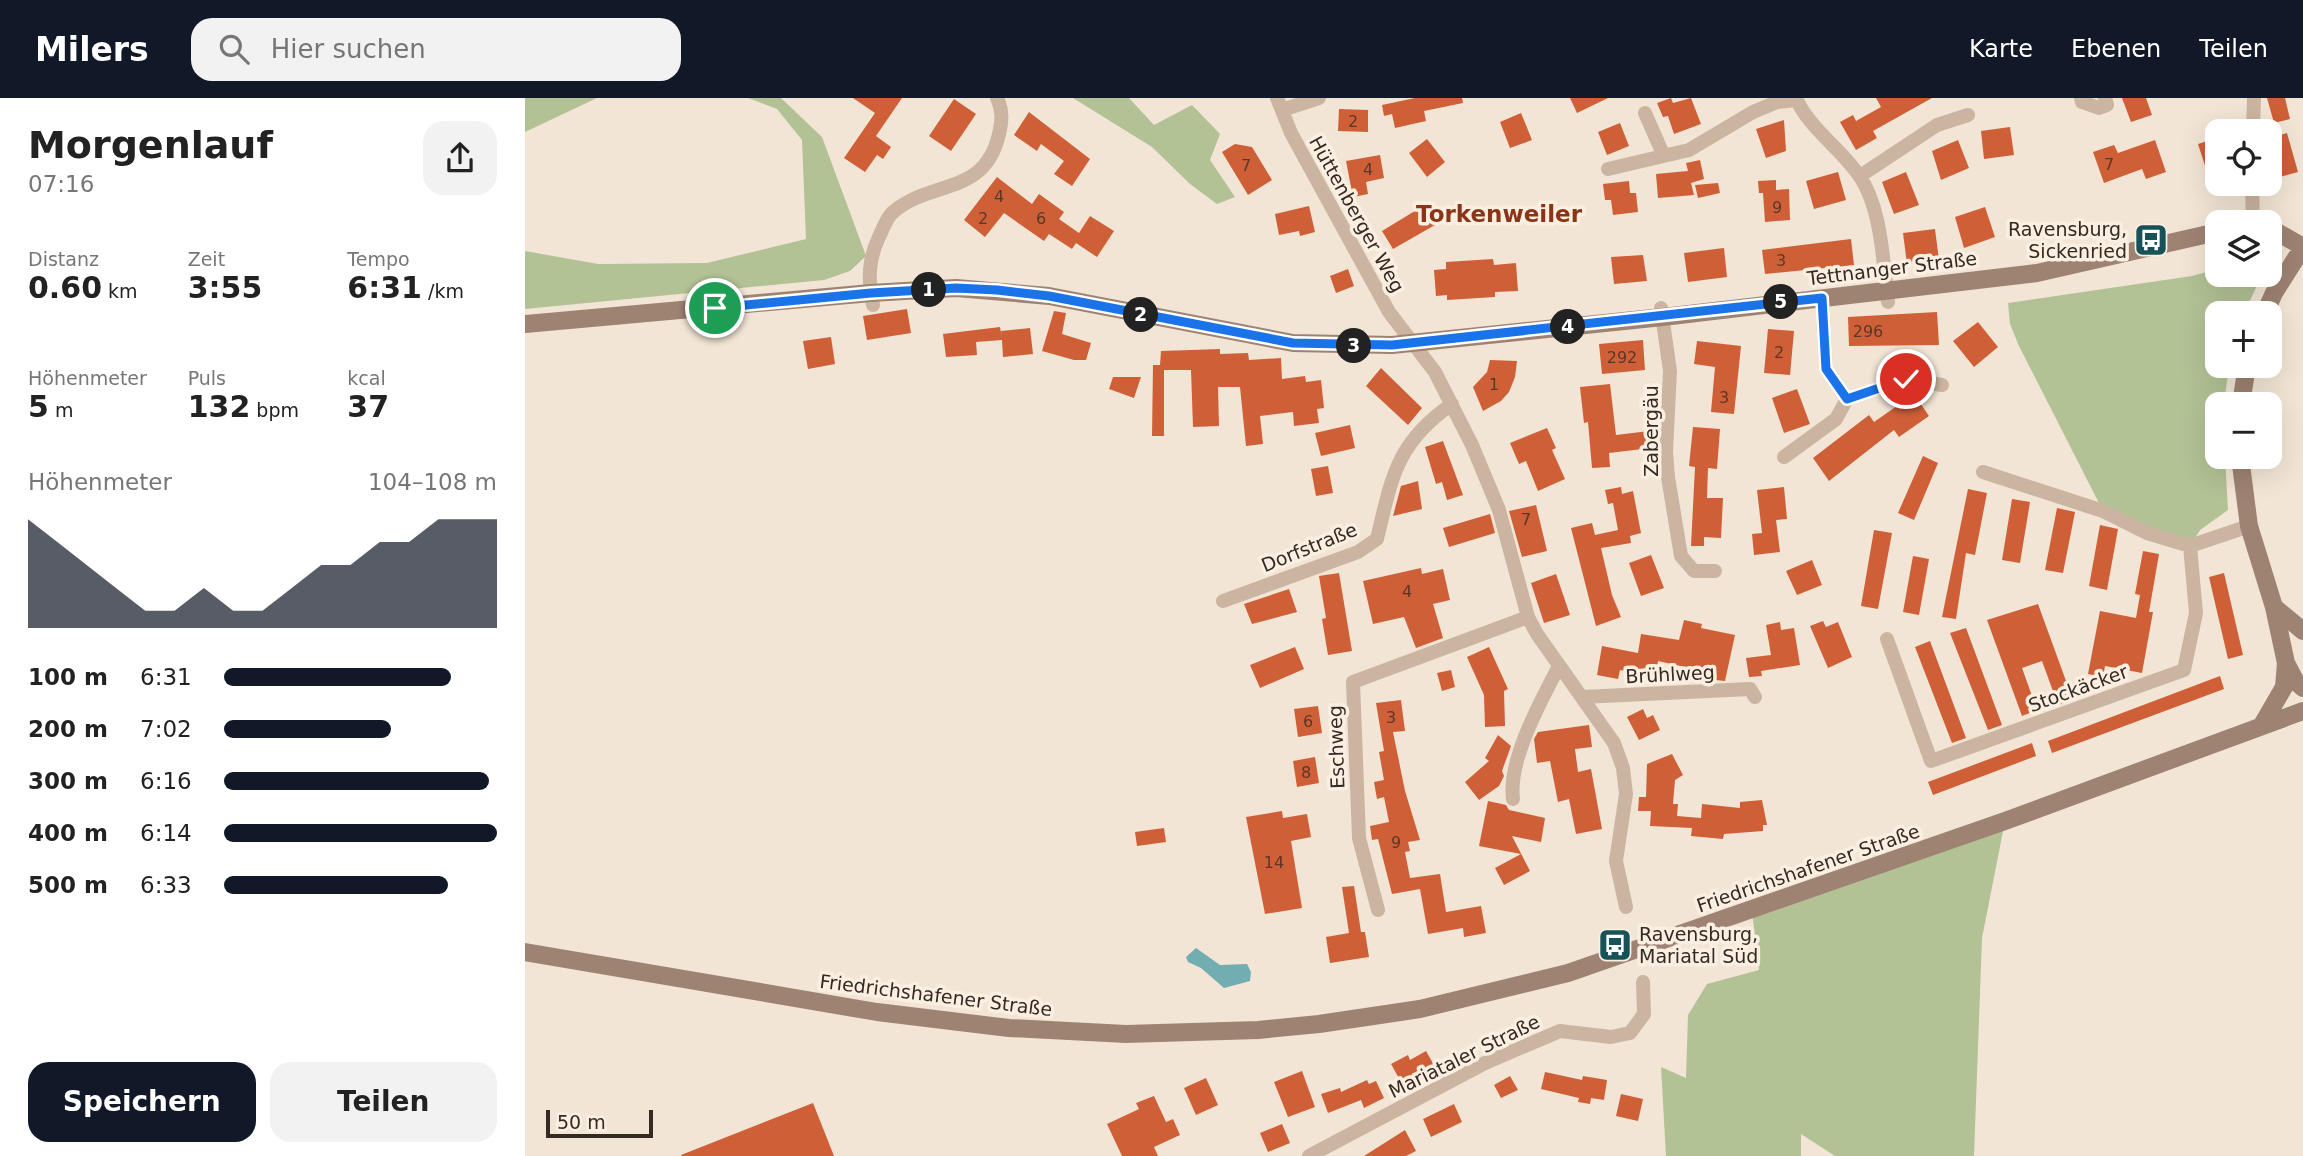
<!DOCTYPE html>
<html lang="de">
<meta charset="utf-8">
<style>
body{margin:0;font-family:"DejaVu Sans",sans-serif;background:#f2f2f2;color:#222;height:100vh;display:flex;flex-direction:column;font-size:26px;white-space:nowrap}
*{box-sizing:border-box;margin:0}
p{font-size:23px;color:#767676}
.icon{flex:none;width:38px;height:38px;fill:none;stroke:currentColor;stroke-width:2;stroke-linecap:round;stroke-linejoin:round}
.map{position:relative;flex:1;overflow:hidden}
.side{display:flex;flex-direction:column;background:#fff;width:525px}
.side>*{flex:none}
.tools{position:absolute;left:1680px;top:21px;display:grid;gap:14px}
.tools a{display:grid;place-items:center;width:77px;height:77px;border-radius:14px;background:#fff;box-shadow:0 7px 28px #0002;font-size:35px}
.scale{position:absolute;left:21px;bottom:18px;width:107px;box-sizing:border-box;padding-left:7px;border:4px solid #342a24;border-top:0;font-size:19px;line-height:24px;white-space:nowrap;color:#342a24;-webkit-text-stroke:5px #faefe1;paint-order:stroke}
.pin{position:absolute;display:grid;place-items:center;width:60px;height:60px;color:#fff;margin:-30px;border:4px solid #fff;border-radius:50%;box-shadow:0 2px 7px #0007}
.km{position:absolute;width:35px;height:35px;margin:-18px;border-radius:50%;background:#222;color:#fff;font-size:19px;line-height:35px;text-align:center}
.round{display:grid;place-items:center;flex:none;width:74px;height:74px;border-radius:21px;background:#f2f2f2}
.headline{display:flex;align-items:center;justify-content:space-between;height:119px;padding:0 28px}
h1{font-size:38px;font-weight:700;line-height:52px}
.figures{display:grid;grid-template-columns:repeat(3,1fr);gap:10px;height:119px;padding:7px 28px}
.figures div{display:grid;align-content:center}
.figures b{font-size:30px;font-weight:700}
.figures small{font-size:19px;font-weight:400}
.figures p{font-size:19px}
.chart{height:196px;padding:14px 28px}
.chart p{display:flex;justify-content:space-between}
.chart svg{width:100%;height:126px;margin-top:7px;fill:#111827;opacity:.7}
.action{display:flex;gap:14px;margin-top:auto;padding:14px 28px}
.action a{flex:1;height:80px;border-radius:21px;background:#111827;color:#fff;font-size:28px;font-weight:700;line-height:80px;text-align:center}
.action a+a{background:#f2f2f2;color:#222}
ul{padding:0 28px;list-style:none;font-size:23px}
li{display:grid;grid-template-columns:112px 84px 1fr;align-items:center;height:52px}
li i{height:18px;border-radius:9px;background:#111827}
header{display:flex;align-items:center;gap:42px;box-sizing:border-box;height:98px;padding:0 35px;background:#111827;color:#fff}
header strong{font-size:33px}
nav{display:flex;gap:38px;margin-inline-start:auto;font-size:24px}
.search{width:490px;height:63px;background:#f2f2f2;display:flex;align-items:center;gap:18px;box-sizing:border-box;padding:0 24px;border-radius:21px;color:#767676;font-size:26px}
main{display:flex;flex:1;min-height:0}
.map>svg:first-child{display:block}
</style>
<header>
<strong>Milers</strong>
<div class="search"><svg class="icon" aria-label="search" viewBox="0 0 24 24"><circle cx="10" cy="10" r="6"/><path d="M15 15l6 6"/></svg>Hier suchen</div>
<nav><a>Karte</a><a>Ebenen</a><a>Teilen</a></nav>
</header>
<main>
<section class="side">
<div class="headline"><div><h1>Morgenlauf</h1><p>07:16</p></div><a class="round"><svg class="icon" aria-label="share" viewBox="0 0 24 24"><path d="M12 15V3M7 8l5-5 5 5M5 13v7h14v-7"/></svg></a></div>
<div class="figures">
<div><p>Distanz</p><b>0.60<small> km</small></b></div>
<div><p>Zeit</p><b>3:55</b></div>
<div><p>Tempo</p><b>6:31<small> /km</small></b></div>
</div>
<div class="figures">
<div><p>Höhenmeter</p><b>5<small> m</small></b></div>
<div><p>Puls</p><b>132<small> bpm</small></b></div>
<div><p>kcal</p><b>37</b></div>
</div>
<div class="chart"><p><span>Höhenmeter</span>104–108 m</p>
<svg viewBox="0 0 160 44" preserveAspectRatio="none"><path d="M0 44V6L10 14L20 22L30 30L40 38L50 38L60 30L70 38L80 38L90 30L100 22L110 22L120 14L130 14L140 6L150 6L160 6V44z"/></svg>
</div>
<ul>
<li><b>100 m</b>6:31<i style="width:83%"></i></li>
<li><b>200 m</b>7:02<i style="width:61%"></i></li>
<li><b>300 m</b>6:16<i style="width:97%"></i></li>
<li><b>400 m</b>6:14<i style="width:100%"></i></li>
<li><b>500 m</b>6:33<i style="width:82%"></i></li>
</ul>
<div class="action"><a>Speichern</a><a>Teilen</a></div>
</section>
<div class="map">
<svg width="1778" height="1058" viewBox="0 0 1778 1058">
<rect width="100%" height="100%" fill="#f2e5d5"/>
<path fill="#b2c295" d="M0,0h72l-72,34z
M223,0h33l41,39 44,119 -16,15 -26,9 -299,29v-58l73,13 109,-1 99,-24 -4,-99 -25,-31z
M548,0h56l25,27 38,-20 28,29 -10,26 25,37 -18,7 -27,-20 -38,-37z
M1692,171v6h45l-18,38h-27v53h12l-5,38h-7v53h8l3,53 -28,20 -10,16 -87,-35 -84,-165 -9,-22 -2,-21 184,-27z
M1480,723l-23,117 -8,218h-139l-34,-22v22h-135l-5,-89 25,11 2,-63 19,-31 52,-14 -7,-59z"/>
<path fill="#72adb1" d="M671,850l24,17 27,-1 4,8 -1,9 -26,7 -23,-20 -13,-6 -2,-5z"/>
<path fill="#cf5f37" d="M328,0h49l-26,38 15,11 -8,12 -6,-4 -12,17 -21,-14 31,-45z
M890,0h47l1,5 -39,8 2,10 -31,7 -3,-14 -8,2 -2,-11z
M1045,0h38l-31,15z
M1146,0l2,5 18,-5 10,26 -27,10 -6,-18 -5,1 -6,-14z
M1351,0h56l-59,33 4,7 -21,12 -16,-28 13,-7 3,6 25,-14z
M1597,0h24l6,17 -21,7z
M1742,0h18l5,21 -16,4z
M429,1l22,15 -25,37 -22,-15z
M814,11l29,1v22l-30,-1z
M504,14l61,47 -18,27 -18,-12 10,-13 -23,-17 -4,7 -23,-16z
M996,15l11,27 -22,8 -10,-26z
M1259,22l2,31 -20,7 -10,-29z
M1095,25l9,23 -22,9 -9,-23z
M1485,29l4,28 -30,4 -3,-28z
M1762,35l11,39 -18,5 -10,-39z
M1692,40v27l-11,4 -8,-25z
M902,41l18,23 -18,15 -18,-24z
M1433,42l11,28 -28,12 -9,-29z
M1630,42l11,32 -20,7 -4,-10 -38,14 -11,-31 21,-7 4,8z
M710,46l17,3 20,33 -24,15 -26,-43z
M855,57l4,23 -18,4 2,12 -15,3 -7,-36z
M1175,62l4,19 -13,4 3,12 -36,3 -2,-24 32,-3 -2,-8z
M1313,74l8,28 -32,9 -8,-28z
M1381,74l13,33 -25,9 -12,-32z
M472,79l35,27 7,-10 25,18 -5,7 20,14 11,-17 24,15 -17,26 -21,-14 -4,6 -23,-15 -5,7 -40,-28 -19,24 -21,-17z
M1251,82v10l13,-1 1,31 -25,2 -2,-29h-4l-1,-12z
M1104,83l1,12h6l2,19 -25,3 -2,-15h-6l-2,-16z
M1193,85l2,10 -22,5 -3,-13z
M784,108l6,26 -15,4 -1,-5 -20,4 -4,-21z
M898,108l12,19 -42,24 -11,-18z
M1460,109l10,30 -31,11 -9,-31z
M1410,131l4,31 -32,4 -4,-31z
M1326,141l3,26 -89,9 -3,-24z
M1199,150l3,29 -39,5 -4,-29z
M1118,157l4,26 -33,3 -3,-27z
M968,161l1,6 22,-2 2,28 -23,1v5l-48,3v-5l-11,1 -2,-26 12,-1v-7z
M823,171l6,17 -18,7 -6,-17z
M382,211l4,24 -44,7 -4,-24z
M529,213l12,2 -4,21 29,9 -5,17h-12l-32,-9z
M1412,214l2,33 -90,1 -1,-29z
M1453,224l20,25 -24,20 -21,-26z
M475,229l2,11 -1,-7 29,-3 3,26 -30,3 -1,-17 -26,2 1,13 -31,2 -3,-23z
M1243,231l26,2 -4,44 -26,-2z
M306,239l4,27 -27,5 -5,-28z
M1118,242l2,30 -43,4 -3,-30z
M1172,243l44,5 -7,68 -23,-2 4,-45 -21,-3z
M695,251v5l28,-1 1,7 32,-2 1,21 23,-3 1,6 15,-2 3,28 -7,1 2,14 -25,3 -1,-14 -33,4 3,28 -17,2 -6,-59h-22l1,39 -26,1 -2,-57h-27v66h-12l1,-71h7l1,-14z
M965,262l27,1 -2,16 -6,15 -8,9 -18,10 -10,-24 14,-15z
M856,270l41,40 -14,17 -42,-39z
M588,279h28l-7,21 -25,-9z
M1085,286l6,51 33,-4 2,17 -42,5 1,14 -18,1 -4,-46 -4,1 -4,-36z
M1272,291l13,35 -26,9 -12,-35z
M1389,296l15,22 -30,21 -5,-7 -65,51 -16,-23 56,-43 5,7z
M825,327l5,23 -34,8 -6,-23z
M1168,329l27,2 -3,40 -9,-1 -1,30h16l-2,40 -17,-1v9h-13l4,-79 -6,-1z
M1022,330l9,20 -4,2 13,29 -27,12 -12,-30 -7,3 -9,-21z
M918,343l20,54 -16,5 -5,-18 -6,2 -11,-37z
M1398,358l15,7 -24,57 -16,-7z
M803,368l5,27 -17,3 -5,-27z
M893,383l4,28 -29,7 8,-30z
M1096,389l1,7 11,-3 8,42 -11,3 1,7 -30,5 11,47 9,22 -25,9 -25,-98 21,-5 3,12 23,-5 -5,-27 -5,1 -3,-14z
M1259,389l3,32 -11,1 4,32 -26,3 -2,-21 10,-1 -5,-43z
M1443,391l19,4 -12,62 -9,-2 -10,66 -14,-2z
M1487,401l18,3 -10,61 -18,-3z
M1011,407l11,46 -25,6 -13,-46z
M1532,410l18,4 -12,61 -18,-3z
M965,416l5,19 -46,14 -6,-19z
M1575,427l18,4 -11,61 -18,-4z
M1349,432l18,3 -14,76 -17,-3z
M1618,453l16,3 -10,58h4l-11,61 -37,-7 -2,11 -15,-3 12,-63 36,7 4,-23 -5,-1z
M1126,457l13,33 -23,8 -12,-33z
M1388,458l16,3 -10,56 -16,-3z
M1287,462l10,25 -25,10 -11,-24z
M896,470l1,6 21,-5 7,31 -17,4 10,34 -27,10 -12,-31 -31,7 -10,-43z
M814,475l13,78 -24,4 -6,-36 4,-1 -7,-42z
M1699,475l19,82 -15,4 -19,-82z
M1031,476l14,41 -26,8 -13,-40z
M764,491l8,23 -45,12 -8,-20z
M1513,506l35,96 -15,5 -16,-44 -20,7 15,42 -15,6 -35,-96z
M1159,522l18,4 -1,4 34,7 -10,46 -19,-2 2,-7 -50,-11 -2,15 -36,-6 -2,9 -21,-4 5,-29 36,7 3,-19 38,6z
M1298,523l3,6 12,-5 14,35 -24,11 -18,-42z
M1255,524l1,8 13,-2 6,37 -39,6 1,5 -13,1 -3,-19 25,-3 -5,-30z
M1441,530l36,97 -14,5 -38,-97z
M1405,543l36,97 -14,5 -37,-96z
M770,549l9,22 -44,19 -10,-23z
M964,549l19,42 -4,2 1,35 -20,1 -1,-32 -17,-38z
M926,572l4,17 -13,4 -5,-18z
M1695,578l4,13 -172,64 -4,-12z
M876,602l4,31 -12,1 12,59 15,49 -12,2 2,9 -5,1 5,26 30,-4 6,38 35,-6 5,27 -22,4 -1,-9 -35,6 -8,-45 -28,5 -14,-55 -6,1 -2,-14 19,-4 -5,-25 -7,2 -3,-17 10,-2 -5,-28 5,-1 -8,-48z
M793,608l4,27 -24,4 -4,-28z
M1118,611l4,9 6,-3 7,15 -21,10 -12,-23z
M1064,627l3,22 -17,2 3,23 13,-3 11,60 -26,5 -7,-35 -11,3 -8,-41 -13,2 -3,-24 4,-7z
M973,637l13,11 -9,25 2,5 -5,10 -20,14 -14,-18 24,-21 -4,-3z
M1507,645l4,13 -103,39 -5,-13z
M1147,656l11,21 -8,5 -2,24h5l-1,12 24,2 1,-14 38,4v-6l22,-2 5,25h-4v6l-39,3 -1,5 -32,-3 1,-8 -42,-2 1,-15h-13l1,-14h7l1,-33z
M790,659l4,26 -22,4 -4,-26z
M963,703l18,4 3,5 36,8 -4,24 -29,-6 18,35 -26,14 -9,-17 26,-14 -42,-8z
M757,713l1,7 24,-4 4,23 -20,4 11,67 -37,6 -19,-97z
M639,730l2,14 -29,4 -2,-14z
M829,788l7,46h4l4,25 -39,6 -4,-26 23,-4 -7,-46z
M901,953l8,14 -33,17 -10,-18 17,-9 2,5z
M777,973l13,36 -27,10 -14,-35z
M1020,974l37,8 1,-4 24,4 -3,20 -13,-2 -1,6 -12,-2 1,-4 -38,-9z
M985,978l8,14 -17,8 -7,-13z
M681,980l12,27 -22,10 -12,-27z
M842,982l2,4 7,-3 8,17 -20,10 -3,-8 -33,13 -7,-19 19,-6 1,4z
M1096,996l22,5 -5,22 -22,-5z
M629,998l12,26 7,-3 7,16 -26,12 4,9h-36l-15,-32 32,-15 -3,-6z
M288,1005l21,53h-152l-1,-1z
M929,1006l8,18 -31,15 -8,-18z
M757,1026l8,19 -22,9 -8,-19z
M880,1032l11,21 -10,5h-42z"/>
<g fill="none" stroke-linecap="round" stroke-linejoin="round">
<path stroke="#cbb5a1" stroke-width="14" d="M752,0l14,35 98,179 46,60 37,73 27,65 29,107 9,17 77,109 9,25 3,26 -10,67 10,46
M1271,0c12,29 44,50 62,76 24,33 25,89 30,128
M1556,0l1,4 17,6 8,-3 -2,-7
M757,12l37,-12
M1120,15l18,41
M1728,33l1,-33
M1083,71l81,-19 64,-38 24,-10 19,-2
M1335,78l77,-51 31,-10
M1727,86l1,38
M1297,200l4,71 21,30 59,-20 36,6
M348,207c-5,-25 -5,-45 6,-68 4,-8 7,-18 13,-24 38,-34 93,-16 107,-79 3,-13 4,-24 -2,-36
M1136,210l9,63 -4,81 2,25 13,79 13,15h21
M1259,359l52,-38 11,-20
M1458,374l120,39 44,22 43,13
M1665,448l59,-20
M698,503l135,-49 19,-13c15,-62 19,-96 75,-135
M1362,541l44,122 253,-91 12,-57 -6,-67
M1057,599l168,-8 5,8
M988,701c-5,-39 27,-96 45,-131
M853,812l-19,-72 -6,-156 175,-65
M784,1058l176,-93 75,-32 51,6 19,-4 14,-19 -1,-32"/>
<path stroke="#9e8372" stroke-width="18" d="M1745,130l33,19
M1740,215l9,-20 29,-46
M0,226l346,-31 85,-5 93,8 244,47 99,2 271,-28 374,-44 180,-41
M1716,306l6,-38
M1715,359l9,69 25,81 12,56 10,19 7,6
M1749,509l29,24
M1737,627l22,-38 2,-24
M0,854l352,60 132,16 117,6 132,-4 61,-6 101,-15 148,-36 437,-152 298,-110"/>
</g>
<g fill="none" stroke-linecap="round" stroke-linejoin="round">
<defs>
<path id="route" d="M190,210l156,-15 85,-5 41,2 52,6 244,47 99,2 430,-47 4,71 21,30 59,-20"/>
</defs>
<use href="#route" stroke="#fff" stroke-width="14"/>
<use href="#route" stroke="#1a73e8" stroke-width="9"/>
</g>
<defs>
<symbol id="bus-square" viewBox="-11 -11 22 22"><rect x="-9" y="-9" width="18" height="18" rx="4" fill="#175258" stroke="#faefe1"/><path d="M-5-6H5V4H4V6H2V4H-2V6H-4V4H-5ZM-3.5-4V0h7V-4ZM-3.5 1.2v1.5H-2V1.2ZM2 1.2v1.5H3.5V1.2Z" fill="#fff"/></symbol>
</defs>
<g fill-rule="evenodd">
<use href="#bus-square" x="1607" y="123" width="38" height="38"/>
<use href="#bus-square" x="1071" y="828" width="38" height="38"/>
</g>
<g text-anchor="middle" stroke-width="7" stroke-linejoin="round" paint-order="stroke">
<g font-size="16" fill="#5b3729">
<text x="828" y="29">2</text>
<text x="1584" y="72">7</text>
<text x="721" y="73">7</text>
<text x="843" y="77">4</text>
<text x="474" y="104">4</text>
<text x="1252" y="115">9</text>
<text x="458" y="126">2</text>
<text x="516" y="126">6</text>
<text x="1256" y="168">3</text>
<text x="1343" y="239">296</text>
<text x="1254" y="260">2</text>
<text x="1097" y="265">292</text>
<text x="969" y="292">1</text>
<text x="1199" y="305">3</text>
<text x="1001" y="427">7</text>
<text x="882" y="499">4</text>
<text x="866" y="625">3</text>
<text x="783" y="629">6</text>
<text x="781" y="680">8</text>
<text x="871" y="750">9</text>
<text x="749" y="770">14</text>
</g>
<g font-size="19" fill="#342a24" stroke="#faefe1">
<text transform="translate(832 116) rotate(61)" y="7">Hüttenberger Weg</text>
<text transform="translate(1367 170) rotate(-7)" y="7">Tettnanger Straße</text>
<text transform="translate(1126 333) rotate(-90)" y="7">Zabergäu</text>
<text transform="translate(784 449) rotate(-22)" y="7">Dorfstraße</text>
<text transform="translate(1145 576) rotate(-3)" y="7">Brühlweg</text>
<text transform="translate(1553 590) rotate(-20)" y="7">Stockäcker</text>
<text transform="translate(811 649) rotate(-92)" y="7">Eschweg</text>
<text transform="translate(1283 770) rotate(-19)" y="7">Friedrichshafener Straße</text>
<text transform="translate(411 897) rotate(7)" y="7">Friedrichshafener Straße</text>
<text transform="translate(939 958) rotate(-26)" y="7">Mariataler Straße</text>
</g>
<g font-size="19" fill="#342a24" stroke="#faefe1" text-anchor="end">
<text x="1602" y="138">Ravensburg,<tspan x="1602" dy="22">Sickenried</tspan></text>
<text x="1114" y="843" text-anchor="start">Ravensburg,<tspan x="1114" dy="22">Mariatal Süd</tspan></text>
</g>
<g font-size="23" font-weight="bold" fill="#893518" stroke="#faefe1">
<text x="974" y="124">Torkenweiler</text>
</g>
</g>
</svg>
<div class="tools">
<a><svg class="icon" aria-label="locate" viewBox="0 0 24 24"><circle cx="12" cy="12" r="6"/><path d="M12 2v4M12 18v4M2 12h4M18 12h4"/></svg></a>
<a><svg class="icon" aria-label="layers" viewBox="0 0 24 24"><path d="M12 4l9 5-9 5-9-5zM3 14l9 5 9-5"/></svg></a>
<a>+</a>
<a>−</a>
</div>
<div class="scale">50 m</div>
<div class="pin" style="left:190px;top:210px;background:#1e9e55"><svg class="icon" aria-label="arrive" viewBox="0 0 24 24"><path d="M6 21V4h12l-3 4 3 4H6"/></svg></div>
<div class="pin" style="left:1381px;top:281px;background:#d93025"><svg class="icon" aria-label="check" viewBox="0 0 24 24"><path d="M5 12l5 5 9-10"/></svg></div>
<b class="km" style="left:404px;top:192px">1</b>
<b class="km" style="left:616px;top:217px">2</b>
<b class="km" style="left:829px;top:248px">3</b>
<b class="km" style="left:1043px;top:229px">4</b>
<b class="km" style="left:1256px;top:204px">5</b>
</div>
</main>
